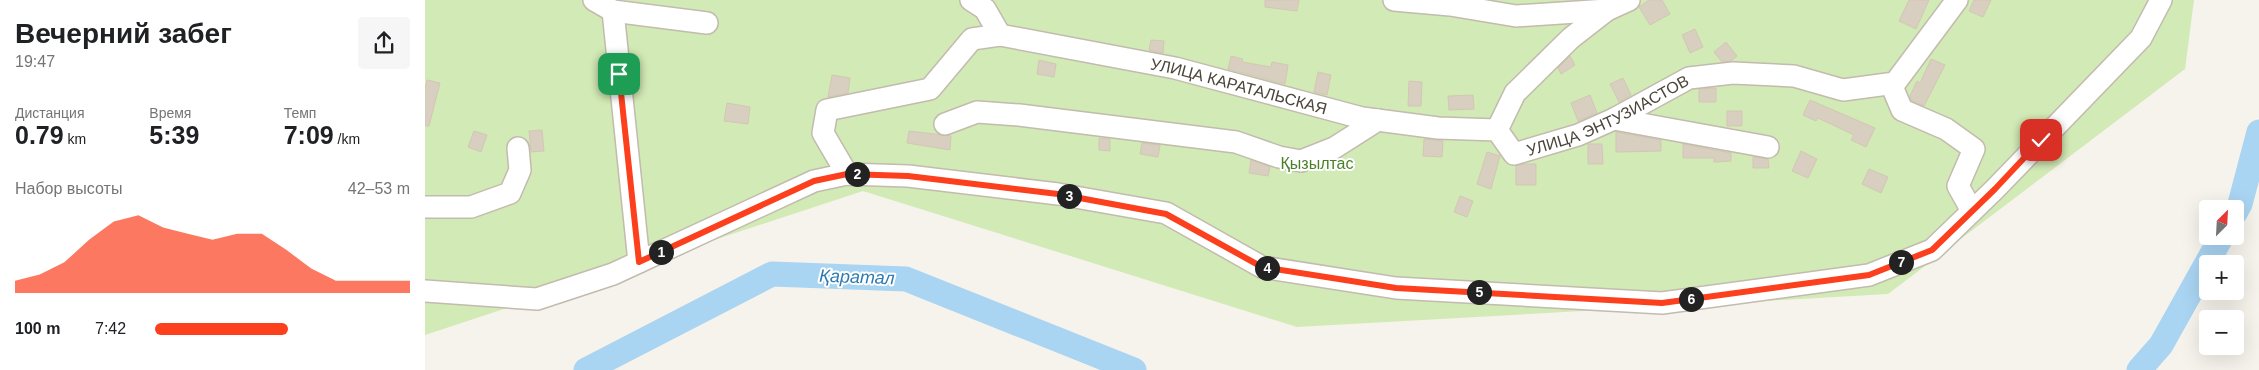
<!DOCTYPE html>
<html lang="ru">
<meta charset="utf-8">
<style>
body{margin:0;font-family:Arial,sans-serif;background:#f6f6f6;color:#202124;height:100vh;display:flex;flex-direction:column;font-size:19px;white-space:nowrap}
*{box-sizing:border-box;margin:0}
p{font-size:16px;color:#757577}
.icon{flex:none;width:28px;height:28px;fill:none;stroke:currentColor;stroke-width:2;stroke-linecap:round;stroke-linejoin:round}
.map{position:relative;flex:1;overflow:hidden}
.drawer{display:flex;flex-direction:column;background:#fff;width:425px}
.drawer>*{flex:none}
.needle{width:32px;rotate:24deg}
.controls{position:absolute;left:1774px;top:200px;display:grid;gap:10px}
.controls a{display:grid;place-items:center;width:45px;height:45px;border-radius:5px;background:#fff;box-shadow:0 5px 20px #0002;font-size:25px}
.pin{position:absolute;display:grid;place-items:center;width:42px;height:42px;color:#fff;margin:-21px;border-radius:10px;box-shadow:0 2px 8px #0006}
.km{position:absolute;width:25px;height:25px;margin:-12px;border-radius:50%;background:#222;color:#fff;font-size:14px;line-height:25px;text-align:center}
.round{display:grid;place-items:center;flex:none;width:52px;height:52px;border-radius:5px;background:#f6f6f6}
.headline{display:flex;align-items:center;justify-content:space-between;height:85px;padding:0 15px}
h1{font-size:28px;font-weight:600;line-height:38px}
.metrics{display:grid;grid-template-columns:repeat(3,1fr);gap:8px;height:85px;padding:5px 15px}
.metrics div{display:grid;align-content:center}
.metrics b{font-size:25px;font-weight:600}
.metrics small{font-size:14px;font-weight:400}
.metrics p{font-size:14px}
.chart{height:140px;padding:10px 15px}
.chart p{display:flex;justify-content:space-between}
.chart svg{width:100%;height:90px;margin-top:5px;fill:#fc3f1d;opacity:.7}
ul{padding:0 15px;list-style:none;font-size:16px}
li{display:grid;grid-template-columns:80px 60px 1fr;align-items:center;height:38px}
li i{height:12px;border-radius:6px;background:#fc3f1d}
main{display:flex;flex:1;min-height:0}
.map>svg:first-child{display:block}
</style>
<main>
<section class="drawer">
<div class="headline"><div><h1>Вечерний забег</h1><p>19:47</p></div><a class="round"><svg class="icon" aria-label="share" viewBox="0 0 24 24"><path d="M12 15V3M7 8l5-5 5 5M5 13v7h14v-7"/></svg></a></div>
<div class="metrics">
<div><p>Дистанция</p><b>0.79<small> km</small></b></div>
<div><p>Время</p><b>5:39</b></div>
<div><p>Темп</p><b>7:09<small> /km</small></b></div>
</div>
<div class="chart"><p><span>Набор высоты</span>42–53 m</p>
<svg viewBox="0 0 160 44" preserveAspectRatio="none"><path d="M0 44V38L10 35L20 29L30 18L40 9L50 6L60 12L70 15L80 18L90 15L100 15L110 23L120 32L130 38L140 38L150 38L160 38V44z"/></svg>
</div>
<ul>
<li><b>100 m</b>7:42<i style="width:52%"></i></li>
</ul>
</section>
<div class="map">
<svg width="1834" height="370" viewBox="0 0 1834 370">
<rect width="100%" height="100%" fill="#f6f3ec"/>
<path fill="#d2eab5" d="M0,0h1769l-9,69 -297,225 -591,33 -434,-136 -438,144z"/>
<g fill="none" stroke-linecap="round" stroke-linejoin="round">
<path stroke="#a9d4f2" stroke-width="25" d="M1810,213l5,-9 19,-72
M161,370l186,-96 134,5 228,91
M1714,370l22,-25 61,-109"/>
</g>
<path fill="#d8cfc1" stroke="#d3c7b4" d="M840,0h34l-2,11 -32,-4z
M1224,0h13l8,14 -20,11 -11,-18z
M1484,0h20l-13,29 -17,-8z
M1549,0h17l-8,17 -14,-6z
M1270,29l8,18 -13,6 -8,-18z
M726,40l13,1 -1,12 -14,-3z
M1301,42l11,14 -6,5 -9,1 -8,-10z
M806,56l12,3 -1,3 29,5 1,-5 16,3 -3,19 -57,-15z
M1145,56l5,9 -14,9 -3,-6z
M1506,59l14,6 -21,41 -12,-5 -2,-5 7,-15 3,2z
M614,60l17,4 -2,13 -17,-3z
M893,72l13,3 -4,20 -13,-3z
M407,75l18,3 -2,15 -20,4z
M1198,78l8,17 -12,7 -9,-18z
M2,80l13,3 -11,43h-4v-37z
M984,81l13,1 -1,24h-13z
M1291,88v14h-17v-13z
M1048,95l1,14 -25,1 -1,-14z
M1165,95l7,18 -19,8 -7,-18z
M1385,100l65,28 -9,19 -15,-7 3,-5 -36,-17 -2,3 -13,-6z
M302,103l23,4 -2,17 -24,-3z
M1302,111h15v15h-15z
M117,130l2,21 -13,1 -2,-21z
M49,131l13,4 -6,17 -13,-5z
M484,131l42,5 -1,14 -43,-7z
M1191,132l45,8v11l-45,1z
M674,138l11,1v12l-11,-1z
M999,139l19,2 -1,16 -19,-1z
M717,143l18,2 -2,12 -18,-3z
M1163,144h14l1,20h-15z
M1258,144l48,9v8l-17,1v-4h-31z
M1376,151l16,8 -9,19 -16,-7z
M1062,152l13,4 -9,33 -14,-5z
M1328,157l15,2 1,9h-16z
M826,160l19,7 -2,9 -19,-3z
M1099,164h12v21h-20v-19z
M1444,169l19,8 -7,16 -19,-9z
M1035,196l13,5 -6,16 -13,-5z"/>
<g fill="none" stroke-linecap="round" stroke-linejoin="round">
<defs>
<g id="minor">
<path d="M169,0l19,11 94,12"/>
<path id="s1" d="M546,0l14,9 15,26 175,33 187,50 76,10 59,2 17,24 64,-19 36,-16 75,-41 44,-5 61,3 49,14 52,-7 62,-83"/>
<path d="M969,0l56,5 66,11 91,-6"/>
<path d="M188,11l26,251"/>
<path d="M1466,84l11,26 44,19 28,20 -16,37 14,25"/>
<path d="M1189,119l154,28"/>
<path d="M520,124l32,-12 42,3 217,27 43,15 22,4 33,-13 44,-28"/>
<path d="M1072,130l18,-37 56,-55 36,-28 22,-10"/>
<path d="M422,174l-24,-41 4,-23 103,-21 42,-50 28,-4"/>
<path d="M0,207h46l39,-14 10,-23 -2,-22"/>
<path d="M0,291l112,8 76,-25 201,-93 33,-7 61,2 150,18 108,19 96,54 134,21 266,15 207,-28 63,-25 63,-61 146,-151 20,-38"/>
</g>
</defs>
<use href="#minor" stroke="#c2bbae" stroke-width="24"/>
<use href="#minor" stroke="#fff" stroke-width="21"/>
</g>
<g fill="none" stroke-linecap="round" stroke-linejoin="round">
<defs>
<path id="route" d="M194,74l20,188 175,-81 33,-7 61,2 150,18 108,20 96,53 134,21 266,15 207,-28 63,-25 63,-61 46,-49"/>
</defs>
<use href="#route" stroke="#fff" stroke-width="10"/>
<use href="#route" stroke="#fc3f1d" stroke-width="6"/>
</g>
<g text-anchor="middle" stroke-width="4" stroke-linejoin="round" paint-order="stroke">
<g font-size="16" fill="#4b4439" stroke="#fff">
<text dy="6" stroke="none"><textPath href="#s1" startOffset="291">УЛИЦА КАРАТАЛЬСКАЯ</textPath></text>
<text dy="6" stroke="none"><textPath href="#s1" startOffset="685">УЛИЦА ЭНТУЗИАСТОВ</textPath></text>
</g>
<g font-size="16" fill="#4a7f2a" stroke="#fff">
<text x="892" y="169">Қызылтас</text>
</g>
<g font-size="18" font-style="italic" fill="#2e7ab2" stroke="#fff">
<text transform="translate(432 277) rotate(2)" y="6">Қаратал</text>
</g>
</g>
</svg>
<div class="controls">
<a><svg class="needle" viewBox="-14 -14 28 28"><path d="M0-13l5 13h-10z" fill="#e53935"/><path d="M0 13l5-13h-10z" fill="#757577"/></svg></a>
<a>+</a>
<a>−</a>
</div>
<div class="pin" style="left:194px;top:74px;background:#1e9e55"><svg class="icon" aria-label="arrive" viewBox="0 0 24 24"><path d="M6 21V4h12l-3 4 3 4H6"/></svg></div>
<div class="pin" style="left:1616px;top:140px;background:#d93025"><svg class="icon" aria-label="check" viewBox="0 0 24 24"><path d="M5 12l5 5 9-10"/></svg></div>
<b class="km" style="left:236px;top:252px">1</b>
<b class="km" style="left:432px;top:174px">2</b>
<b class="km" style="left:644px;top:196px">3</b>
<b class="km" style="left:842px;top:268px">4</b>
<b class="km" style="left:1054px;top:292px">5</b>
<b class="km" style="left:1266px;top:299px">6</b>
<b class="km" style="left:1476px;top:262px">7</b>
</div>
</main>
